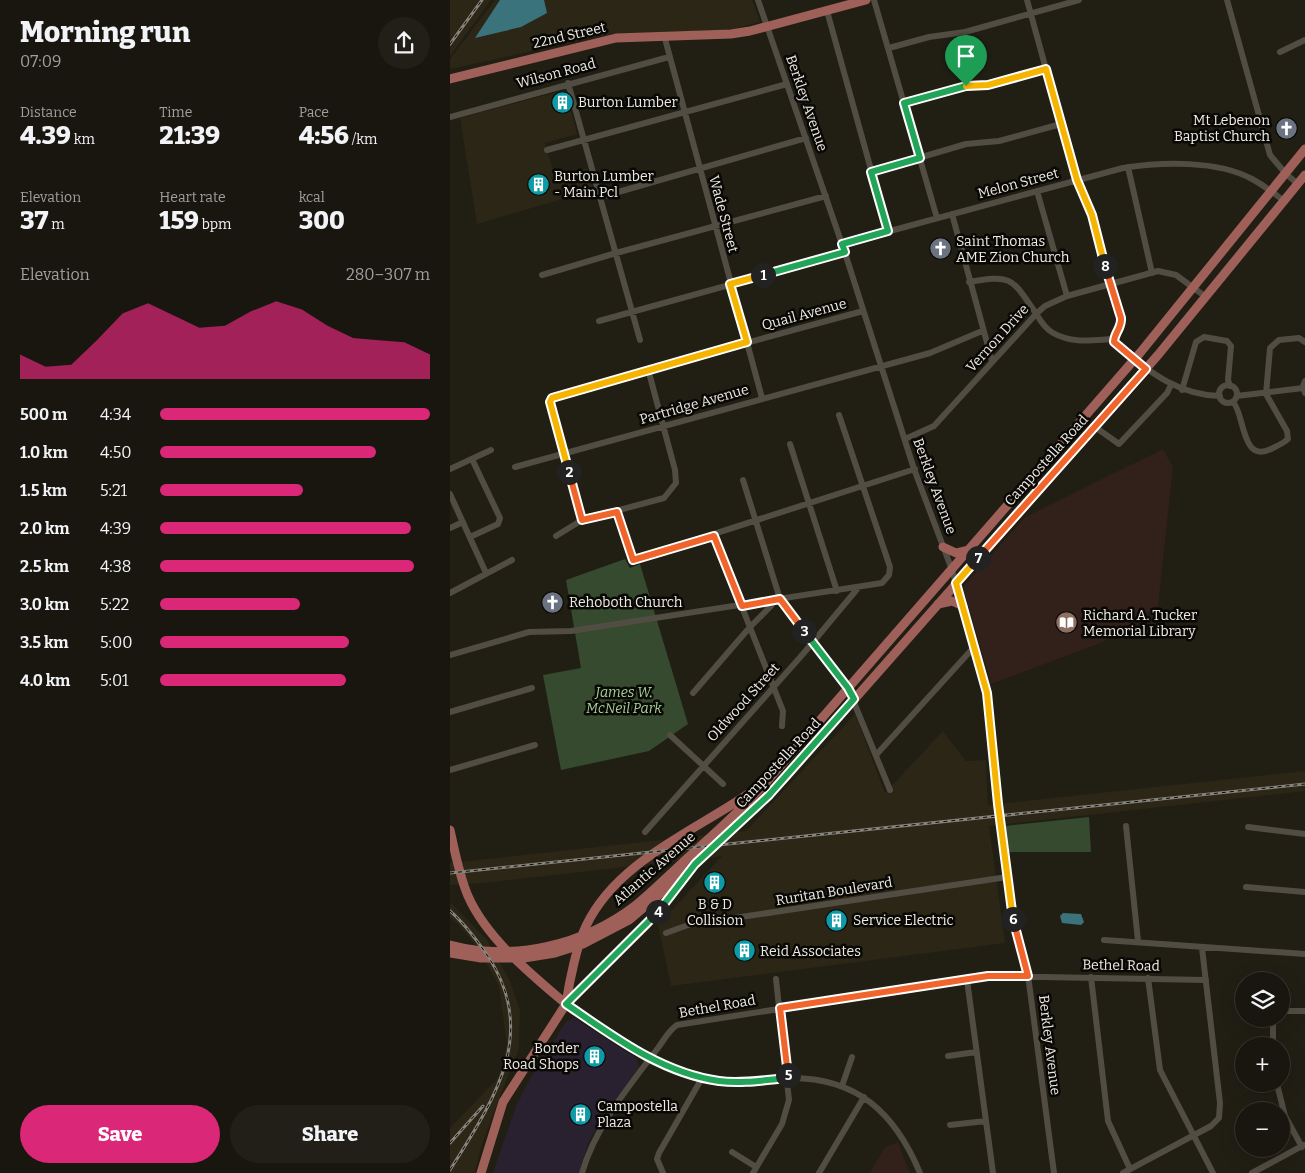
<!DOCTYPE html>
<meta charset="utf-8">
<style>
body{margin:0;font-family:Bitter,serif;background:#221f18;color:#f1f3f6;height:100vh;display:flex;flex-direction:column;font-size:19px;white-space:nowrap}
*{box-sizing:border-box;margin:0}
p{font-size:16px;color:#9f9f9e}
.icon{flex:none;width:28px;height:28px;fill:none;stroke:currentColor;stroke-width:2;stroke-linecap:round;stroke-linejoin:round}
.map{position:relative;flex:1;overflow:hidden}
.details{display:flex;flex-direction:column;background:#19160f;width:450px}
.details>*{flex:none}
.controls{position:absolute;left:785px;top:972px;display:grid;gap:10px}
.controls a{display:grid;place-items:center;width:55px;height:55px;border-radius:50%;background:#19160f;box-shadow:0 5px 20px #0002,0 0 0 1px #37352f;font-size:25px}
.pin{position:absolute;display:grid;place-items:center;width:42px;height:42px;color:#fff;margin:-51px -21px;border-radius:50% 50% 50% 0;rotate:-45deg;box-shadow:0 0 5px #0007}
.pin .icon{rotate:45deg}
.km{position:absolute;width:25px;height:25px;margin:-12px;border-radius:50%;background:#222;color:#fff;font-size:14px;line-height:25px;text-align:center}
.round{display:grid;place-items:center;flex:none;width:52px;height:52px;border-radius:26px;background:#221f18}
.overview{display:flex;align-items:center;justify-content:space-between;height:85px;padding:0 20px}
h1{font-size:28px;font-weight:800;line-height:38px}
.metrics{display:grid;grid-template-columns:repeat(3,1fr);gap:8px;height:85px;padding:5px 20px}
.metrics div{display:grid;align-content:center}
.metrics b{font-size:25px;font-weight:800}
.metrics small{font-size:14px;font-weight:400}
.metrics p{font-size:14px}
.chart{height:140px;padding:10px 20px}
.chart p{display:flex;justify-content:space-between}
.chart svg{width:100%;height:90px;margin-top:5px;fill:#db2777;opacity:.7}
.cta{display:flex;gap:10px;margin-top:auto;padding:10px 20px}
.cta a{flex:1;height:58px;border-radius:30px;background:#db2777;color:#fff;font-size:20px;font-weight:800;line-height:58px;text-align:center}
.cta a+a{background:#221f18;color:#f1f3f6}
ul{padding:0 20px;list-style:none;font-size:16px}
li{display:grid;grid-template-columns:80px 60px 1fr;align-items:center;height:38px}
li i{height:12px;border-radius:6px;background:#db2777}
main{display:flex;flex:1;min-height:0}
.map>svg:first-child{display:block}
</style>
<main>
<section class="details">
<div class="overview"><div><h1>Morning run</h1><p>07:09</p></div><a class="round"><svg class="icon" aria-label="share" viewBox="0 0 24 24"><path d="M12 15V3M7 8l5-5 5 5M5 13v7h14v-7"/></svg></a></div>
<div class="metrics">
<div><p>Distance</p><b>4.39<small> km</small></b></div>
<div><p>Time</p><b>21:39</b></div>
<div><p>Pace</p><b>4:56<small> /km</small></b></div>
</div>
<div class="metrics">
<div><p>Elevation</p><b>37<small> m</small></b></div>
<div><p>Heart rate</p><b>159<small> bpm</small></b></div>
<div><p>kcal</p><b>300</b></div>
</div>
<div class="chart"><p><span>Elevation</span>280–307 m</p>
<svg viewBox="0 0 160 44" preserveAspectRatio="none"><path d="M0 44V32L10 38L20 37L30 25L40 12L50 7L60 13L70 19L80 18L90 11L100 6L110 10L120 18L130 24L140 25L150 26L160 32V44z"/></svg>
</div>
<ul>
<li><b>500 m</b>4:34<i style="width:100%"></i></li>
<li><b>1.0 km</b>4:50<i style="width:80%"></i></li>
<li><b>1.5 km</b>5:21<i style="width:53%"></i></li>
<li><b>2.0 km</b>4:39<i style="width:93%"></i></li>
<li><b>2.5 km</b>4:38<i style="width:94%"></i></li>
<li><b>3.0 km</b>5:22<i style="width:52%"></i></li>
<li><b>3.5 km</b>5:00<i style="width:70%"></i></li>
<li><b>4.0 km</b>5:01<i style="width:69%"></i></li>
</ul>
<div class="cta"><a>Save</a><a>Share</a></div>
</section>
<div class="map">
<svg width="855" height="1173" viewBox="0 0 855 1173">
<rect width="100%" height="100%" fill="#211e14"/>
<path fill="#2a2130" d="M124,1018l62,40 3,9 -39,54 -12,22 -9,30h-86l23,-67 15,-29 35,-55z"/>
<path fill="#2c2616" d="M0,0h41l-41,56z
M45,0h257l8,22 -32,8 -118,4 -160,35v-10z
M115,90l12,44 -32,9 10,33 32,-8 6,22 -116,34 -17,-106z
M405,714l30,79 58,-62 23,30 20,-1 2,45 317,-34v20l-316,35 16,117 -334,43 -13,-61 64,-69 -238,27 -34,2v-22l296,-32z
M0,902l37,38 24,43 9,28 -1,38 -19,47 -19,51 -6,26h-25v-45l49,-51 8,-32 -8,-59 -21,-38 -20,-24 -8,-6z"/>
<path fill="#32201a" d="M713,449l10,18 -15,139 -55,36 -112,42 -28,-97 62,-70z
M448,1142l12,31h-40l15,-26z"/>
<path fill="#354a2e" d="M175,559l5,9 10,-4 48,160 -39,27 -88,19 -18,-95 38,-7 -15,-88z
M639,817l2,35h-82l-4,-26z"/>
<path fill="#3a737c" d="M50,0h44l3,13 -26,14 -46,11z
M613,913l18,1 3,8 -3,3 -19,-2 -2,-7z"/>
<g fill="none" stroke-linecap="round" stroke-linejoin="round">
<path stroke="#524d43" stroke-width="6" d="M308,0l87,253 69,216 38,101 23,76 12,47 25,219 16,63 26,198
M424,0l63,218
M577,0l40,146 14,47 11,22 14,56 15,48v8l-8,12
M777,0l43,155 16,19 12,10
M377,11l61,220
M214,35l98,363
M439,48l40,-11 36,-5 114,-32
M830,52l25,-12
M118,83l72,257
M454,103l54,-16 30,-2 58,-16
M0,117l219,-60
M97,150l240,-66
M678,167l24,106
M421,172l95,-28 33,-3 62,-17
M587,191l30,105
M151,197l205,-59
M502,214l40,147
M392,244l281,-76c38,-6 94,-8 129,11 11,6 22,14 32,22
M92,275l74,-22 210,-57
M519,282c45,-8 43,-3 68,33 4,7 9,14 16,18 20,11 39,7 60,6
M149,321l246,-68
M663,339l4,7c32,25 60,49 103,50
M855,381l-2,5 2,7
M769 394a9 9 0 1 1 18 0a9 9 0 1 1-18 0Z
M732,390l14,-48 8,-5 23,4 4,5 -3,34 2,6
M787,396l66,-8
M783,402c12,12 8,62 38,47 6,-3 13,-6 17,-10l-1,-8 -21,-37 4,-46 9,-8 20,-2 6,4
M645,427l24,17 48,-51 4,-8
M455,439l29,-13 102,-112 9,-8 22,-10 91,-25 18,4 30,22
M340,444l47,147
M65,467l415,-114 52,-22
M0,469l41,-19
M293,480l37,119 68,89 42,102
M0,494l36,79
M167,512l16,48 282,-91
M132,520l-32,-118 3,-6 310,-85
M0,528l13,-6
M106,536l26,-16 82,-22 12,-15 -1,-13 -27,-101
M264,536l69,175 -1,15
M20,537l28,-13 2,-6 -28,-59
M0,593l62,-33
M0,655l79,-23 42,-1 311,-48 7,-8 1,-8 -51,-152
M243,693l57,-66 21,-21
M0,712l82,-24
M220,735l53,49
M426,755l99,-109
M0,770l85,-25
M676,826l12,115
M798,827l57,7
M195,832l158,-178 55,-66
M796,887l59,5
M216,933l22,-8 319,-48
M654,940l201,14
M641,977l17,144 22,48
M698,978l12,92 53,103
M517,980l26,193
M116,1004c40,27 81,60 128,72 33,9 62,3 95,2 68,-1 106,35 131,95
M831,1011h24
M823,1046v-27
M498,1056l28,-4
M827,1084l8,32 17,31
M392,1086l10,-29
M500,1125l36,-4
M282,1152l24,15
M132,1173c13,-46 47,-87 76,-125 6,-8 10,-17 19,-23l311,-49 218,4
M213,1173l-6,-14 2,-6 43,-75
M303,1173l29,-49 7,-24 -13,-121
M369,1173l45,-76
M673,1173l88,-47 8,-8 1,-15 -18,-155
M802,1173l52,-28"/>
<path stroke="#9e6059" stroke-width="9" d="M0,79l166,-41 115,-4 19,-3 116,-31
M493,547l13,6 12,-3
M488,604l14,-3 11,5
M0,830c5,22 9,45 18,66 19,43 64,79 98,108
M0,945c64,17 134,0 186,-40 16,-13 30,-27 45,-41 30,-27 60,-54 87,-84l372,-427 165,-204
M0,953l31,5h43l31,-5 28,-9 46,-24 66,-56 89,-85 374,-424 147,-180
M116,1004c3,-21 11,-60 20,-78 31,-66 112,-96 168,-136
M31,1173l22,-71 63,-98 81,-80 36,-44"/>
<defs>
<path id="rail" d="M0,44l32,-44
M0,873l855,-89
M0,911c15,13 26,28 37,44 53,78 7,145 -37,215
M0,1143l33,-37"/>
</defs>
<use href="#rail" stroke="#87847c" stroke-width="3"/>
<use href="#rail" stroke="#090805" stroke-width="1" stroke-dasharray="4" stroke-linecap="butt"/>
</g>
<g fill="none" stroke-linecap="round" stroke-linejoin="round">
<defs>
<path id="split-1" d="M313,275l82,-23 -3,-8 46,-13 -17,-59 49,-14 -16,-55 62,-17"/>
<path id="split-2" d="M119,472l-19,-70 2,-4 195,-56 -17,-58 33,-9"/>
<path id="split-3" d="M119,472l13,48 35,-8 16,48 81,-24 28,70 38,-7 24,32"/>
<path id="split-4" d="M208,912l37,-48 74,-69 85,-96 -6,-11 -44,-57"/>
<path id="split-5" d="M208,912l-92,92c47,32 95,69 153,77 23,3 46,-1 69,-3v-3"/>
<path id="split-6" d="M338,1075l-8,-67 208,-32h40l-15,-57"/>
<path id="split-7" d="M528,558l-22,25 31,110 11,111 15,115"/>
<path id="split-8" d="M528,558l168,-189 -32,-27c0,-9 8,-14 7,-24l-16,-52"/>
<path id="split-9" d="M516,86l22,-1 58,-16 31,111 15,35 13,51"/>
</defs>
<use href="#split-1" stroke="#fff" stroke-width="10"/>
<use href="#split-2" stroke="#fff" stroke-width="10"/>
<use href="#split-3" stroke="#fff" stroke-width="10"/>
<use href="#split-4" stroke="#fff" stroke-width="10"/>
<use href="#split-5" stroke="#fff" stroke-width="10"/>
<use href="#split-6" stroke="#fff" stroke-width="10"/>
<use href="#split-7" stroke="#fff" stroke-width="10"/>
<use href="#split-8" stroke="#fff" stroke-width="10"/>
<use href="#split-9" stroke="#fff" stroke-width="10"/>
<use href="#split-1" stroke="#22a559" stroke-width="6"/>
<use href="#split-2" stroke="#f5b400" stroke-width="6"/>
<use href="#split-3" stroke="#f0652b" stroke-width="6"/>
<use href="#split-4" stroke="#22a559" stroke-width="6"/>
<use href="#split-5" stroke="#22a559" stroke-width="6"/>
<use href="#split-6" stroke="#f0652b" stroke-width="6"/>
<use href="#split-7" stroke="#f5b400" stroke-width="6"/>
<use href="#split-8" stroke="#f0652b" stroke-width="6"/>
<use href="#split-9" stroke="#f5b400" stroke-width="6"/>
</g>
<defs>
<symbol id="building-disc" viewBox="-11 -11 22 22"><circle r="9.5" fill="#0f9aa8" stroke="#090805"/><path d="M-4-6H4V6H1V3H-1V6H-4ZM-2.5-4.3h1.7v1.8h-1.7ZM.8-4.3h1.7v1.8H.8ZM-2.5-1h1.7V.8h-1.7ZM.8-1h1.7V.8H.8Z" fill="#fff"/></symbol>
<symbol id="church-disc" viewBox="-11 -11 22 22"><circle r="9.5" fill="#6b7280" stroke="#090805"/><path d="M-1.2-6h2.4v3.5h3.3v2.4h-3.3V6h-2.4V-.1h-3.3v-2.4h3.3Z" fill="#fff"/></symbol>
<symbol id="library-disc" viewBox="-11 -11 22 22"><circle r="9.5" fill="#8d6e63" stroke="#090805"/><path d="M-6-4Q-3-5.5-.7-3.5V5Q-3 3-6 4ZM6-4Q3-5.5 .7-3.5V5Q3 3 6 4Z" fill="#fff"/></symbol>
</defs>
<g fill-rule="evenodd">
<use href="#building-disc" x="100" y="90" width="25" height="25"/>
<use href="#church-disc" x="824" y="116" width="25" height="25"/>
<use href="#building-disc" x="76" y="172" width="25" height="25"/>
<use href="#church-disc" x="478" y="236" width="25" height="25"/>
<use href="#church-disc" x="90" y="590" width="25" height="25"/>
<use href="#library-disc" x="604" y="610" width="25" height="25"/>
<use href="#building-disc" x="252" y="870" width="25" height="25"/>
<use href="#building-disc" x="374" y="908" width="25" height="25"/>
<use href="#building-disc" x="282" y="938" width="25" height="25"/>
<use href="#building-disc" x="132" y="1044" width="25" height="25"/>
<use href="#building-disc" x="118" y="1102" width="25" height="25"/>
</g>
<g text-anchor="middle" stroke-width="5" stroke-linejoin="round" paint-order="stroke">
<g font-size="14" fill="#eeebe5" stroke="#090805">
<text transform="translate(119 35) rotate(-13)" y="5">22nd Street</text>
<text transform="translate(106 73) rotate(-15)" y="5">Wilson Road</text>
<text transform="translate(357 103) rotate(71)" y="5">Berkley Avenue</text>
<text transform="translate(568 183) rotate(-15)" y="5">Melon Street</text>
<text transform="translate(274 214) rotate(75)" y="5">Wade Street</text>
<text transform="translate(354 314) rotate(-15)" y="5">Quail Avenue</text>
<text transform="translate(547 338) rotate(-48)" y="5">Vernon Drive</text>
<text transform="translate(244 404) rotate(-16)" y="5">Partridge Avenue</text>
<text transform="translate(596 460) rotate(-48)" y="5">Campostella Road</text>
<text transform="translate(485 486) rotate(70)" y="5">Berkley Avenue</text>
<text transform="translate(293 702) rotate(-48)" y="5">Oldwood Street</text>
<text transform="translate(328 763) rotate(-47)" y="5">Campostella Road</text>
<text transform="translate(204 868) rotate(-41)" y="5">Atlantic Avenue</text>
<text transform="translate(384 891) rotate(-9)" y="5">Ruritan Boulevard</text>
<text transform="translate(671 965) rotate(1)" y="5">Bethel Road</text>
<text transform="translate(267 1006) rotate(-10)" y="5">Bethel Road</text>
<text transform="translate(600 1045) rotate(83)" y="5">Berkley Avenue</text>
</g>
<g font-size="14" fill="#eeebe5" stroke="#090805" text-anchor="start">
<text x="128" y="107">Burton Lumber</text>
<text x="820" y="125" text-anchor="end">Mt Lebenon<tspan x="820" dy="16">Baptist Church</tspan></text>
<text x="104" y="181">Burton Lumber<tspan x="104" dy="16">- Main Pcl</tspan></text>
<text x="506" y="246">Saint Thomas<tspan x="506" dy="16">AME Zion Church</tspan></text>
<text x="119" y="607">Rehoboth Church</text>
<text x="633" y="620">Richard A. Tucker<tspan x="633" dy="16">Memorial Library</tspan></text>
<text x="265" y="909" text-anchor="middle">B &amp; D<tspan x="265" dy="16">Collision</tspan></text>
<text x="403" y="925">Service Electric</text>
<text x="310" y="956">Reid Associates</text>
<text x="129" y="1053" text-anchor="end">Border<tspan x="129" dy="16">Road Shops</tspan></text>
<text x="147" y="1111">Campostella<tspan x="147" dy="16">Plaza</tspan></text>
</g>
<g font-size="14" font-style="italic" fill="#a5d096" stroke="#090805">
<text x="174" y="697">James W.<tspan x="174" dy="16">McNeil Park</tspan></text>
</g>
</g>
</svg>
<div class="controls">
<a><svg class="icon" aria-label="layers" viewBox="0 0 24 24"><path d="M12 4l9 5-9 5-9-5zM3 14l9 5 9-5"/></svg></a>
<a>+</a>
<a>−</a>
</div>
<div class="pin" style="left:516px;top:86px;background:#1e9e55"><svg class="icon" aria-label="arrive" viewBox="0 0 24 24"><path d="M6 21V4h12l-3 4 3 4H6"/></svg></div>
<b class="km" style="left:313px;top:275px">1</b>
<b class="km" style="left:119px;top:472px">2</b>
<b class="km" style="left:354px;top:631px">3</b>
<b class="km" style="left:208px;top:912px">4</b>
<b class="km" style="left:338px;top:1075px">5</b>
<b class="km" style="left:563px;top:919px">6</b>
<b class="km" style="left:528px;top:558px">7</b>
<b class="km" style="left:655px;top:266px">8</b>
</div>
</main>
